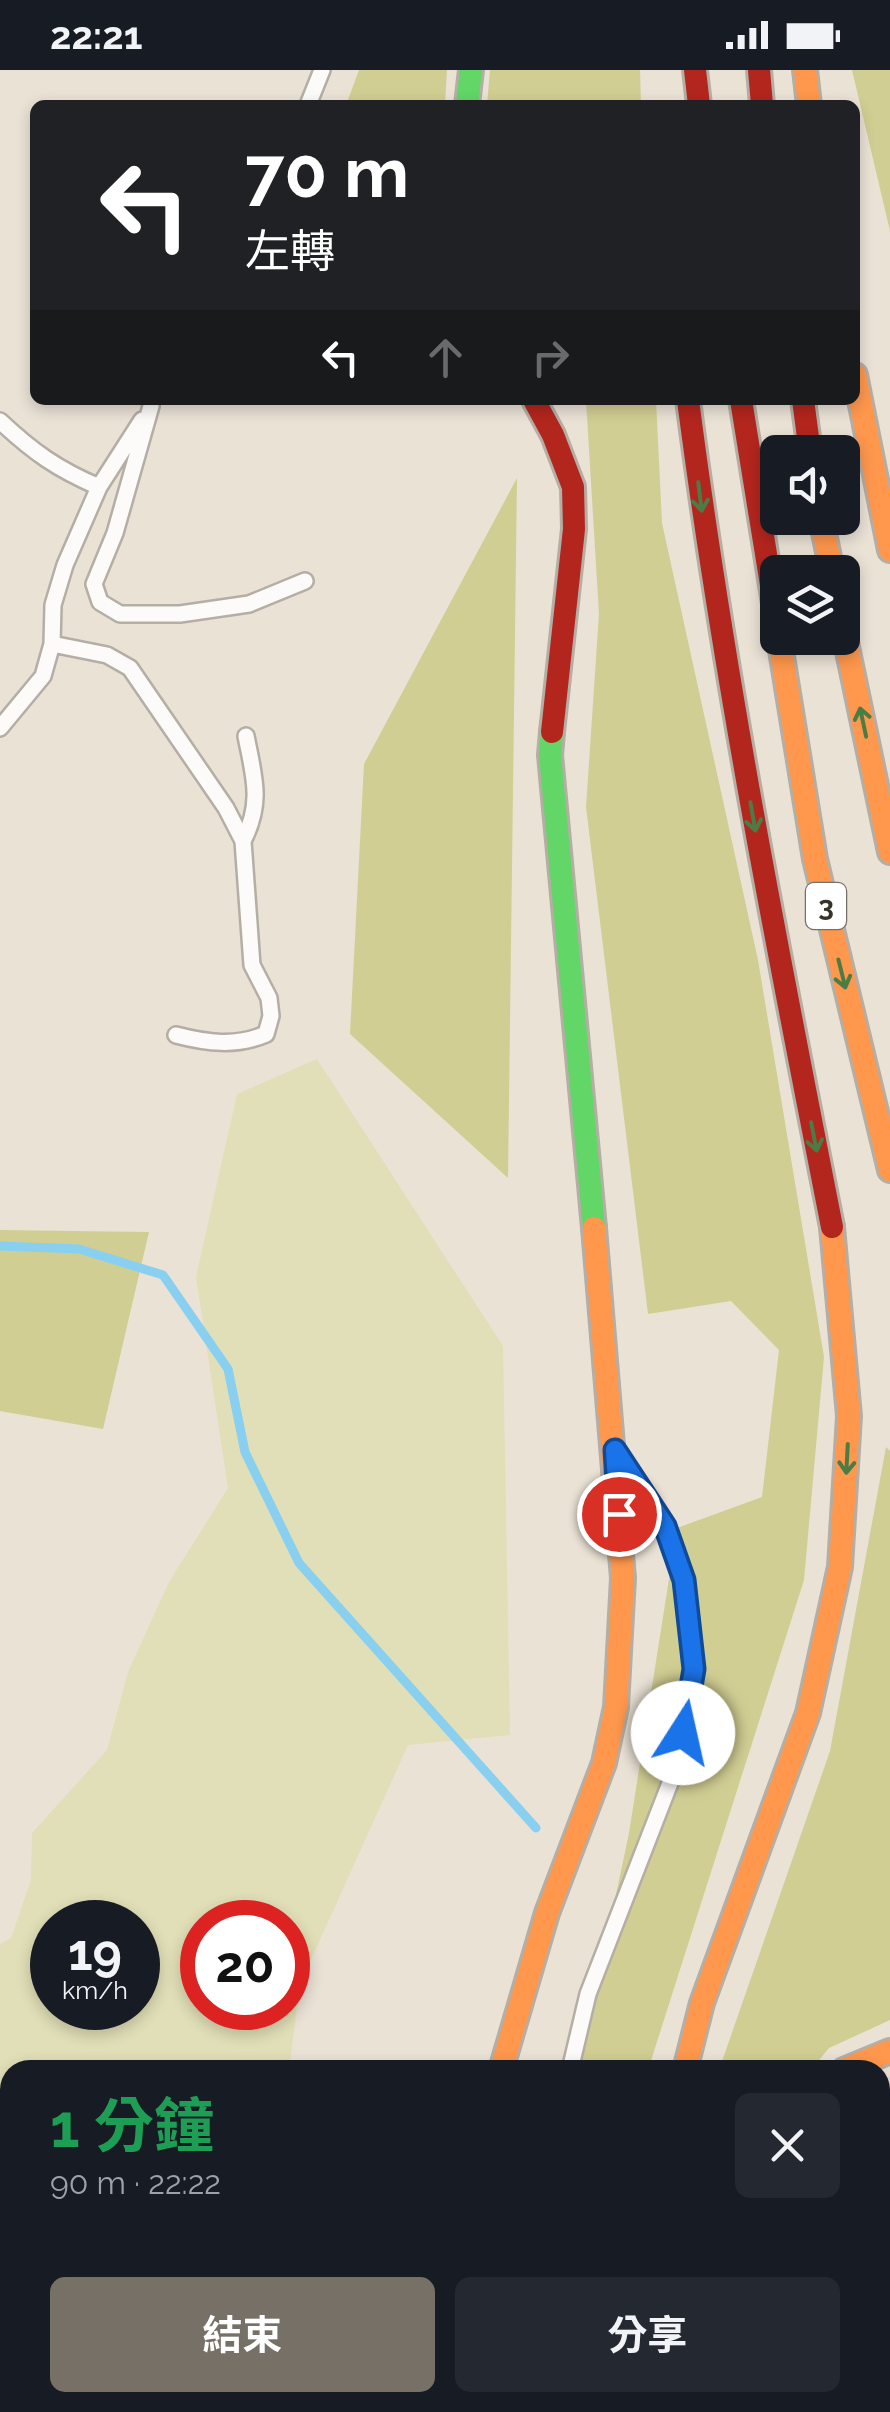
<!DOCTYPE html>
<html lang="zh-TW">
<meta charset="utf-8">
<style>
:root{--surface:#171b24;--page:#242831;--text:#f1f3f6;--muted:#9ea1a6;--accent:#767066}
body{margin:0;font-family:Raleway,"Noto Sans TC",sans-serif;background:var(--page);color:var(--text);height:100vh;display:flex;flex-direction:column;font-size:38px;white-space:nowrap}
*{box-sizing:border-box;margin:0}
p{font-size:32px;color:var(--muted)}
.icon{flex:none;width:55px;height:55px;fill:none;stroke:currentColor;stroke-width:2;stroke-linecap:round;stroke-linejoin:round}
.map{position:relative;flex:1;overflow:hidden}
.panel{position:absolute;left:0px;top:1990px;width:890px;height:352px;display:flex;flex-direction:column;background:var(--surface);border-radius:30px 30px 0 0;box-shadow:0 5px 15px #0003}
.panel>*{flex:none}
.banner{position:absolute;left:30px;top:30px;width:830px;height:305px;border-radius:15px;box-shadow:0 5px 15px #0003;background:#202124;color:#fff;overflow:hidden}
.fabs{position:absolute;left:760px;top:365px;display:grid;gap:20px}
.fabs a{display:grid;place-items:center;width:100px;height:100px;border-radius:15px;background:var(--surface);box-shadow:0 5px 15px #0003;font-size:50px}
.speed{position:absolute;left:30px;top:1830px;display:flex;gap:20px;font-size:50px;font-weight:700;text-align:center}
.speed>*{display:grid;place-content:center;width:130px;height:130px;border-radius:50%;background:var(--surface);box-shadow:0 5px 15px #0003;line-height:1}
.speed small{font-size:25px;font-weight:400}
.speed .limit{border:15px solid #d22;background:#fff;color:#111}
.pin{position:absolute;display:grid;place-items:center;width:85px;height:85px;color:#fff;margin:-42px;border:5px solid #fff;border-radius:50%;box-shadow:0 2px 10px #0007}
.me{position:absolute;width:110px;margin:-55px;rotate:10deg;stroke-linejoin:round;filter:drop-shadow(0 0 8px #0008)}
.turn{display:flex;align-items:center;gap:35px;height:210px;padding:0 50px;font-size:45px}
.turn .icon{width:130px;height:130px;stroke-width:2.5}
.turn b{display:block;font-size:70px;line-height:85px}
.lanes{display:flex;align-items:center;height:95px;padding:0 50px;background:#0003;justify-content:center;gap:50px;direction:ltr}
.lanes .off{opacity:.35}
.round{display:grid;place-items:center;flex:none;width:105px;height:105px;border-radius:15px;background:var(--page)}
.headline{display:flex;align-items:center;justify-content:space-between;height:170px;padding:0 50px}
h1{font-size:60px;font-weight:700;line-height:75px;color:#1e9e55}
.primary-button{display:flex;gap:20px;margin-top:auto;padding:20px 50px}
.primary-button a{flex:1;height:115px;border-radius:15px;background:var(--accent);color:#fff;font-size:40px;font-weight:700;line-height:115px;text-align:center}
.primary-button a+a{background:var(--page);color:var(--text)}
.status{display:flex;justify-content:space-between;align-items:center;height:70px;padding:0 50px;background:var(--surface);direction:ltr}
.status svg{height:28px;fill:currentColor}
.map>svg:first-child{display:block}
</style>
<div class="status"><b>22:21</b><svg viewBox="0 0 49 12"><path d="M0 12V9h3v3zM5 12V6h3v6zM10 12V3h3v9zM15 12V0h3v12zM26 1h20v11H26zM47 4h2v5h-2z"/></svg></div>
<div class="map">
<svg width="890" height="2342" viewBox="0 0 890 2342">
<rect width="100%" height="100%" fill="#eae2d5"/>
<path fill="#e1dfb7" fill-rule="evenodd" d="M317,989L503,1276L510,1665L408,1675L300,1914L289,2000H111V1992L80,2000H10V2018L0,2021V1874L11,1868L31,1810L32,1763L107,1680L128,1602L169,1512L228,1418L196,1207L237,1024ZM52,1852H138V1938H52ZM202,1852H288V1938H202Z"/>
<path fill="#d1ce93" d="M359,0H447L445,35H346Z
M490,0H640L641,35H487Z
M852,0H890V161Z
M586,330H656L662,453L758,890L824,1287L804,1510L648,2000H579L629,1763L677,1458L762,1427L779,1280L731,1231L648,1244L586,737L599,544Z
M517,408L508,1108L350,964L364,694Z
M0,1160L149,1162L103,1359L0,1341Z
M886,1377L890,1381V1950L829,1978L811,2000H719L830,1681Z
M890,2018V2342H789L783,2333L880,2332V2020Z
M10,2104V2332H259L269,2342H0V2170Z"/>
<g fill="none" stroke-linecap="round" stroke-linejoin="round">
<path stroke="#88cff0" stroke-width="9" d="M0,1176L79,1179L163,1205L228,1299L245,1382L299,1493L536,1758"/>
<g stroke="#b4aea5" stroke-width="20">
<path id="lane" d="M308,35L322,0
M151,336L115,463L94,514L100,532L120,544H180L249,534L305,511
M0,351C33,382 57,399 99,417
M52,574L107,585L130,598L226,738L243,771L252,895L269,928L271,946L266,964C236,977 207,973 176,965
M0,658L43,606L52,574L53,535L65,495L99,417L142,350
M243,771C263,732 254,707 246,666
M570,2000L588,1924L677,1695L694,1599L685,1511L665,1456L629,1400
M588,2332L593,2342"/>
</g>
<g stroke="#b4aea5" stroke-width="28">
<path id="fast" d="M467,35L471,0
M552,662L550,685L594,1158
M520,2332L522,2342"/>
</g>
<g stroke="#b4aea5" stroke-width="28">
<path id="slow" d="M805,0L809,35
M855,305L890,480
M821,448L832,502
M842,553L890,782
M779,568L815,789L890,1100
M501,2000L547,1843L604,1693L616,1637L623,1508L594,1158
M685,2000L702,1933L808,1643L840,1497L849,1346L832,1157
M844,2000L890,1981
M743,2332L748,2342"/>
</g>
<g stroke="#b4aea5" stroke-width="28">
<path id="jam" d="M695,0L699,35
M759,0L762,35
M534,330L553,365L573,417L574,459L552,662
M688,330C724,608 778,883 832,1157
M741,330L778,558
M803,330L810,382"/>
</g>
<use href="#lane" stroke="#fcfbf9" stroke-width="15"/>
<use href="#fast" stroke="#63d668" stroke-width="22"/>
<use href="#slow" stroke="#ff974d" stroke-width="22"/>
<use href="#jam" stroke="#b3261e" stroke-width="22"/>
</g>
<defs><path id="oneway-shaft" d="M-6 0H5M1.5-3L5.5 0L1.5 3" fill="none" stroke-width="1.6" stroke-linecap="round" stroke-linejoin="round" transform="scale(2.5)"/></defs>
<g stroke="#4b7c46">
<use href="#oneway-shaft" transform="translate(700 427) rotate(83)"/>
<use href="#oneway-shaft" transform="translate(863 652) rotate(-102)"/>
<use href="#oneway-shaft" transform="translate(753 747) rotate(80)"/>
<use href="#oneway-shaft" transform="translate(842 904) rotate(76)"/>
<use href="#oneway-shaft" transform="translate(814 1067) rotate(79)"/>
<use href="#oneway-shaft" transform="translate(847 1389) rotate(93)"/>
</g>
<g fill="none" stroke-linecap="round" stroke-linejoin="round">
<g stroke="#114b97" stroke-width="25">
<path id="route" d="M619,1444L615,1380L665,1456L684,1510L694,1599L683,1663"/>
</g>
<use href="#route" stroke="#1a73e8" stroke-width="18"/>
</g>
<g text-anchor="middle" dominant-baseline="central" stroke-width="10" stroke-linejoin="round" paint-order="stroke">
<rect fill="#fff" stroke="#74706a" stroke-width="2.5" x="806" y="813" width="40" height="46" rx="8"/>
<g font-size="28" font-weight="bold" fill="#38332a">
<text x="826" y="836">3</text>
</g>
</g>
</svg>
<div class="fabs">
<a><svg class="icon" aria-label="sound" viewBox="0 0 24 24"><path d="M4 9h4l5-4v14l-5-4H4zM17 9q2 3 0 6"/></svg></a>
<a><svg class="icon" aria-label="layers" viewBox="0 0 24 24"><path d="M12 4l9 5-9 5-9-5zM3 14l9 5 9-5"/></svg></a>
</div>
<div class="speed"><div>19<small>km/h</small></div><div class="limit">20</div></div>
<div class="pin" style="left:619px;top:1444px;background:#d93025"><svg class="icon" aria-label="arrive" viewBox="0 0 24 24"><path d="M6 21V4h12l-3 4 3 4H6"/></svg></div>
<svg class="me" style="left:683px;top:1663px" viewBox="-20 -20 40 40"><circle r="19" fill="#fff"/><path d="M0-13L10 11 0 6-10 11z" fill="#1a73e8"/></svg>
<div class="banner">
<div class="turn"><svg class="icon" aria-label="left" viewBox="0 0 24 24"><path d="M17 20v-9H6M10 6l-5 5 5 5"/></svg><div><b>70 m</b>左轉</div></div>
<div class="lanes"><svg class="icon" aria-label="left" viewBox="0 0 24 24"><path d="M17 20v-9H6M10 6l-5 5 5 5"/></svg><svg class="icon off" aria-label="ahead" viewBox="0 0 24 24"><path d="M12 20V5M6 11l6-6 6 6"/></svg><svg class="icon off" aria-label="right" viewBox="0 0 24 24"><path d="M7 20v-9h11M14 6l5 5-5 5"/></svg></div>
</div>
<section class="panel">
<div class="headline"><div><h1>1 分鐘</h1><p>90 m · 22:22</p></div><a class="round"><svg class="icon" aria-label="close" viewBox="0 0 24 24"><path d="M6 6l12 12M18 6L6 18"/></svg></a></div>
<div class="primary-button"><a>結束</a><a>分享</a></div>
</section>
</div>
